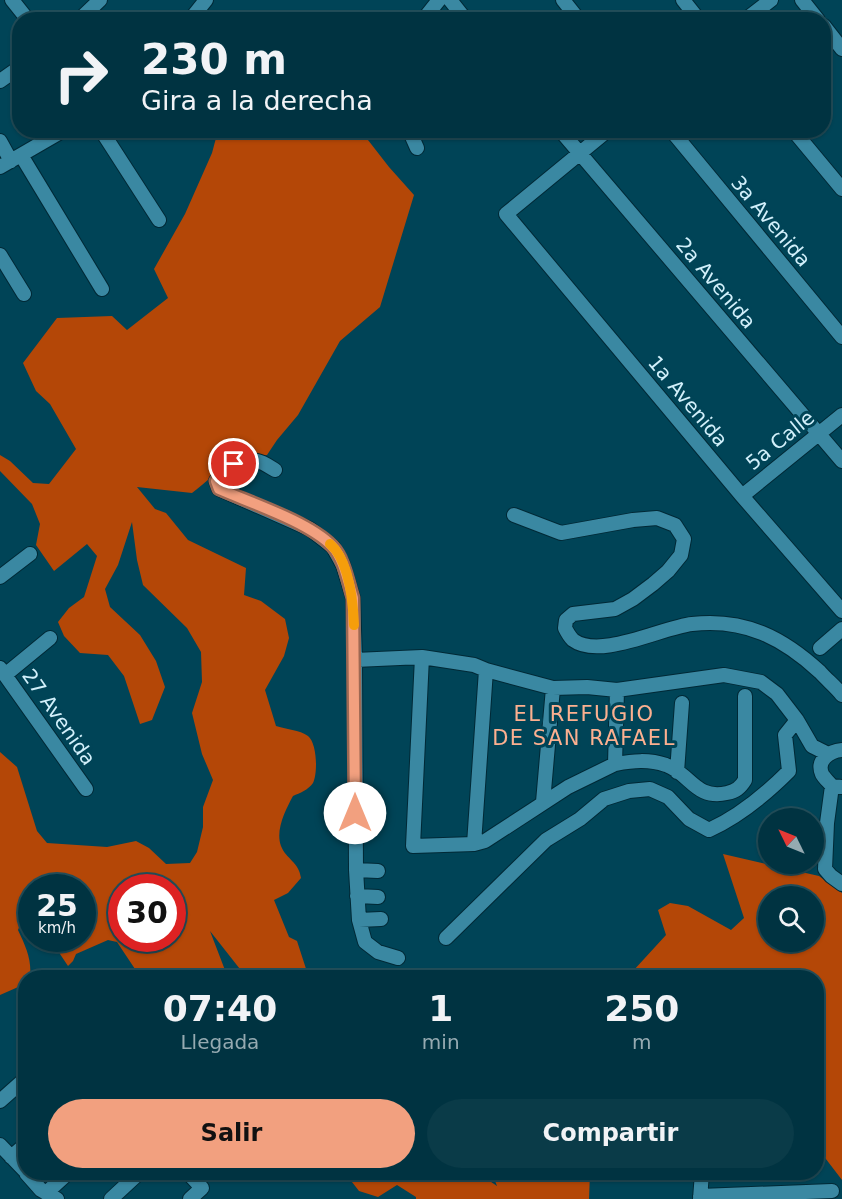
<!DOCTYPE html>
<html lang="es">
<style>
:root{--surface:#003341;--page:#0a3b48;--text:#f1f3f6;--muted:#95aab1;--line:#224e5a;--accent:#f2a07f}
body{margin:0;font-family:"DejaVu Sans",sans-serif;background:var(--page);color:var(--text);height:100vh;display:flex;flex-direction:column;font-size:22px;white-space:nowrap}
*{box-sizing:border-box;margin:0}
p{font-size:20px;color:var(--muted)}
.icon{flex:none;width:33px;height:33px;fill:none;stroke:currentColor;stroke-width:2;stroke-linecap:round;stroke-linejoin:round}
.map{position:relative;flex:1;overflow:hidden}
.panel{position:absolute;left:18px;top:970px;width:806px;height:210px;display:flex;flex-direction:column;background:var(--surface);border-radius:24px;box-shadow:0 2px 4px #0004,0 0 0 2px var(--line)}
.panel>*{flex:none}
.banner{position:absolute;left:12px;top:12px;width:819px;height:126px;border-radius:24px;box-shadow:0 2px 4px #0004,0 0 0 2px var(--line);background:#003341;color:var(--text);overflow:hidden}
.needle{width:39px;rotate:313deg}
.buttons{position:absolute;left:758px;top:808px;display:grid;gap:12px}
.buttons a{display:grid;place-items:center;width:66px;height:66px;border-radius:50%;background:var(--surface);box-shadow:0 2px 4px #0004,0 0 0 2px var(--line);font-size:30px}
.speed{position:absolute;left:18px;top:874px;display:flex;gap:12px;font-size:30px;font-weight:700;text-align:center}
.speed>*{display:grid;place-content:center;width:78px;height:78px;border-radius:50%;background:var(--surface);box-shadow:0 2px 4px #0004,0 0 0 2px var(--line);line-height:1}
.speed small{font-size:15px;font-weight:400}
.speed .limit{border:9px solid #d22;background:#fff;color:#111}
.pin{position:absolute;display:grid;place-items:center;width:51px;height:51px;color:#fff;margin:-26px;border:3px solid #fff;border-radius:50%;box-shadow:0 2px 6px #0007}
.me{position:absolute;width:66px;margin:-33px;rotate:0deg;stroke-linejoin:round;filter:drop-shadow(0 0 4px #0008)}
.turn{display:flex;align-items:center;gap:21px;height:126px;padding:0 30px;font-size:27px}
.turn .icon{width:78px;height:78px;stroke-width:2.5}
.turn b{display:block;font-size:42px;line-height:51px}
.eta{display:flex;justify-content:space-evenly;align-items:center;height:102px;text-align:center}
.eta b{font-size:36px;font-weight:600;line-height:42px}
.action{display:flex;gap:12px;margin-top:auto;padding:12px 30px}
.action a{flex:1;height:69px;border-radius:36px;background:var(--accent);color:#111;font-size:24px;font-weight:600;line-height:69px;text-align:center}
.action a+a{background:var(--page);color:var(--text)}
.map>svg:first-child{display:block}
</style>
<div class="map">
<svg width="842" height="1199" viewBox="0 0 842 1199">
<rect width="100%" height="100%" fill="#004457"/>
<path fill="#b44707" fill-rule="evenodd" d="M222,131H361L389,167L414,195L380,307L340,341L298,415L277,440L267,455L247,459L232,457C218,470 207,482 192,493L137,487L155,509L166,513L188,540L246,568L244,595L261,601L285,619L289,638L284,656L265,690L276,726C285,729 300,730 308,736C317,743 318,773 313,783C308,790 300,793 293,796C286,809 275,830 281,846C286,859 299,862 301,878L288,893L274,900L289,937L297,941L309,978H247L210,931L228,978H141L117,942L108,940L76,954L73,961L68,966L50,939H82V888H32L31,913L23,918L18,930C26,947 32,960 30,978H26L25,984L0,995V752L17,767L37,831L47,843L107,847L136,841L149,848L166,864L190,863L197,852L203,827V807L213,780L202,754L192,713L202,682L201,652L187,628L143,585L137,560L132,522L118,565L105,589L110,607L140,635L156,661L165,687L152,720L140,724L124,676L108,655L80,653L64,636L58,622L69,608L84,597L97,556L87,544L54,571L36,545L40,524L32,504L0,471V455L10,461L33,483L49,484L76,449L50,404L36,391L23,363L57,318L112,316L127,330L168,298L154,269L185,214L212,153L216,138ZM122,888H172V939H122Z
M723,854L819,876L842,893V1180L816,1146V978H613L633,971L666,935L658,910L670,903L688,906L731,930L744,918ZM768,897H813V942H768Z
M345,1173H478L497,1186L492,1173H590L589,1199H416V1197L397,1185L378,1197L359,1191Z"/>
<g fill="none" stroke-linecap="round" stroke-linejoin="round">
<g stroke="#002936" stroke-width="16">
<path id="minor" d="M12,0L28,20
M450,0L466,20
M563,0L579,20
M683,0L699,20
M802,0L818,20
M79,20L100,0
M190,20L206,0
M423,20L439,0
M745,20L771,0
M824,26L842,49
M0,81L20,67
M101,130L159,220
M409,130L417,148
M560,130L842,461
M608,130L506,214L742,496L842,611
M671,130L842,337
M793,130L842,189
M0,141L11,161
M21,155L102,289
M0,167L64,130
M0,255L24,294
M275,470C270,467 263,462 257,461C240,458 225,468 216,481L219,489L310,529L333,547L343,565L353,598L355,660L422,657L474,665L486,670L553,688L587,687L617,690L724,675L761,682L777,694L797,720L812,746L828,754
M742,496L842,415
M514,515L561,533L633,520L657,518L675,525L684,539L681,555L668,571L653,584L633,599L615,609L573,614L566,620L565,628C567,632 570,637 573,640C600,660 663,627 692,624C745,618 783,638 820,672C827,680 836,687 842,695
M0,577L30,554
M820,648L842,629
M422,657L413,846L474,844L485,841L568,787L615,764L617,690
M355,660L356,870L359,920L365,942L378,952L398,958
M0,668L86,789
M5,675L50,638
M842,750C830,751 816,760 822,774C824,778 829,782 832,786L842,787
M615,764C633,761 648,759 666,765C691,774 695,800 727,793C736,791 740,788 745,780V696
M677,772L682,703
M832,786L827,823L825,869L831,876L842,884
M543,802L553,688
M474,844L486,670
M356,870L378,871
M357,896L378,897
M359,920L381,919
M446,938L546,840L580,819L604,799L629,791L650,789L668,797L689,819L709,830C740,816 765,795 789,771L785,735L797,720
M0,1101L26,1078
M0,1145L26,1172
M11,1157L26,1144
M26,1173L41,1190L57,1199
M188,1173L202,1188L190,1199
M46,1193L68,1173
M700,1196L832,1191
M111,1199L139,1173
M700,1199L702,1173"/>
</g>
<use href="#minor" stroke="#3a88a2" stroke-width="14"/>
</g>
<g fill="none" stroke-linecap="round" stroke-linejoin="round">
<g stroke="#9d6853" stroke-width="15">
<path id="route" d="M234,464L222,473L216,481L219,489C251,503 309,522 332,546C344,558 348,582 353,598L355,813"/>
</g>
<use href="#route" stroke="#f2a07f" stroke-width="10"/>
<path stroke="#f59e0b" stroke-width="10" d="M330,544C349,560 353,602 354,625"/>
</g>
<g text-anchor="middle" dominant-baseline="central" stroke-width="6" stroke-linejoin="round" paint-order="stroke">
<g font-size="20" fill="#d2f0fb" stroke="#004457">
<text transform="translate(771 221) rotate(50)">3a Avenida</text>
<text transform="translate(716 283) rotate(50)">2a Avenida</text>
<text transform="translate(688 401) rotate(50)">1a Avenida</text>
<text transform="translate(780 440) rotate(-39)">5a Calle</text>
<text transform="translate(59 717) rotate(55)">27 Avenida</text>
</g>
<g font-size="21" letter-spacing="1.5" fill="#fcb090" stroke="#004457">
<text x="584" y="714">EL REFUGIO<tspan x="584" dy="24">DE SAN RAFAEL</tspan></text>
</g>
</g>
</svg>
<div class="buttons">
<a><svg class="needle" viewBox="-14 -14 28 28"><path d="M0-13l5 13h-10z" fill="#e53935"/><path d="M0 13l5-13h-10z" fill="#95aab1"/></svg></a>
<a><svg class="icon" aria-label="search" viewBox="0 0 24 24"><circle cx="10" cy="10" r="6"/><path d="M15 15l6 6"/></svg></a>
</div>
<div class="speed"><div>25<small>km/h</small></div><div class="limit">30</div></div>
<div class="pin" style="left:234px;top:464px;background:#d93025"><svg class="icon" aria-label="arrive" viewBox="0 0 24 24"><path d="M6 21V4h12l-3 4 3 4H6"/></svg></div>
<svg class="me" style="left:355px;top:813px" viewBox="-20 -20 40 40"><circle r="19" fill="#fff"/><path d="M0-13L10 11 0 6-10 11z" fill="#f2a07f"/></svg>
<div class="banner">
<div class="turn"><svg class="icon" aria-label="right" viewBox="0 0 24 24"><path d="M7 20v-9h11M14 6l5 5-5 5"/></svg><div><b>230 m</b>Gira a la derecha</div></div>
</div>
<section class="panel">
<div class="eta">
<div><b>07:40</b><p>Llegada</p></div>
<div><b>1</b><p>min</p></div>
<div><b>250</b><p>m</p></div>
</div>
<div class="action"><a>Salir</a><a>Compartir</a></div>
</section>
</div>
